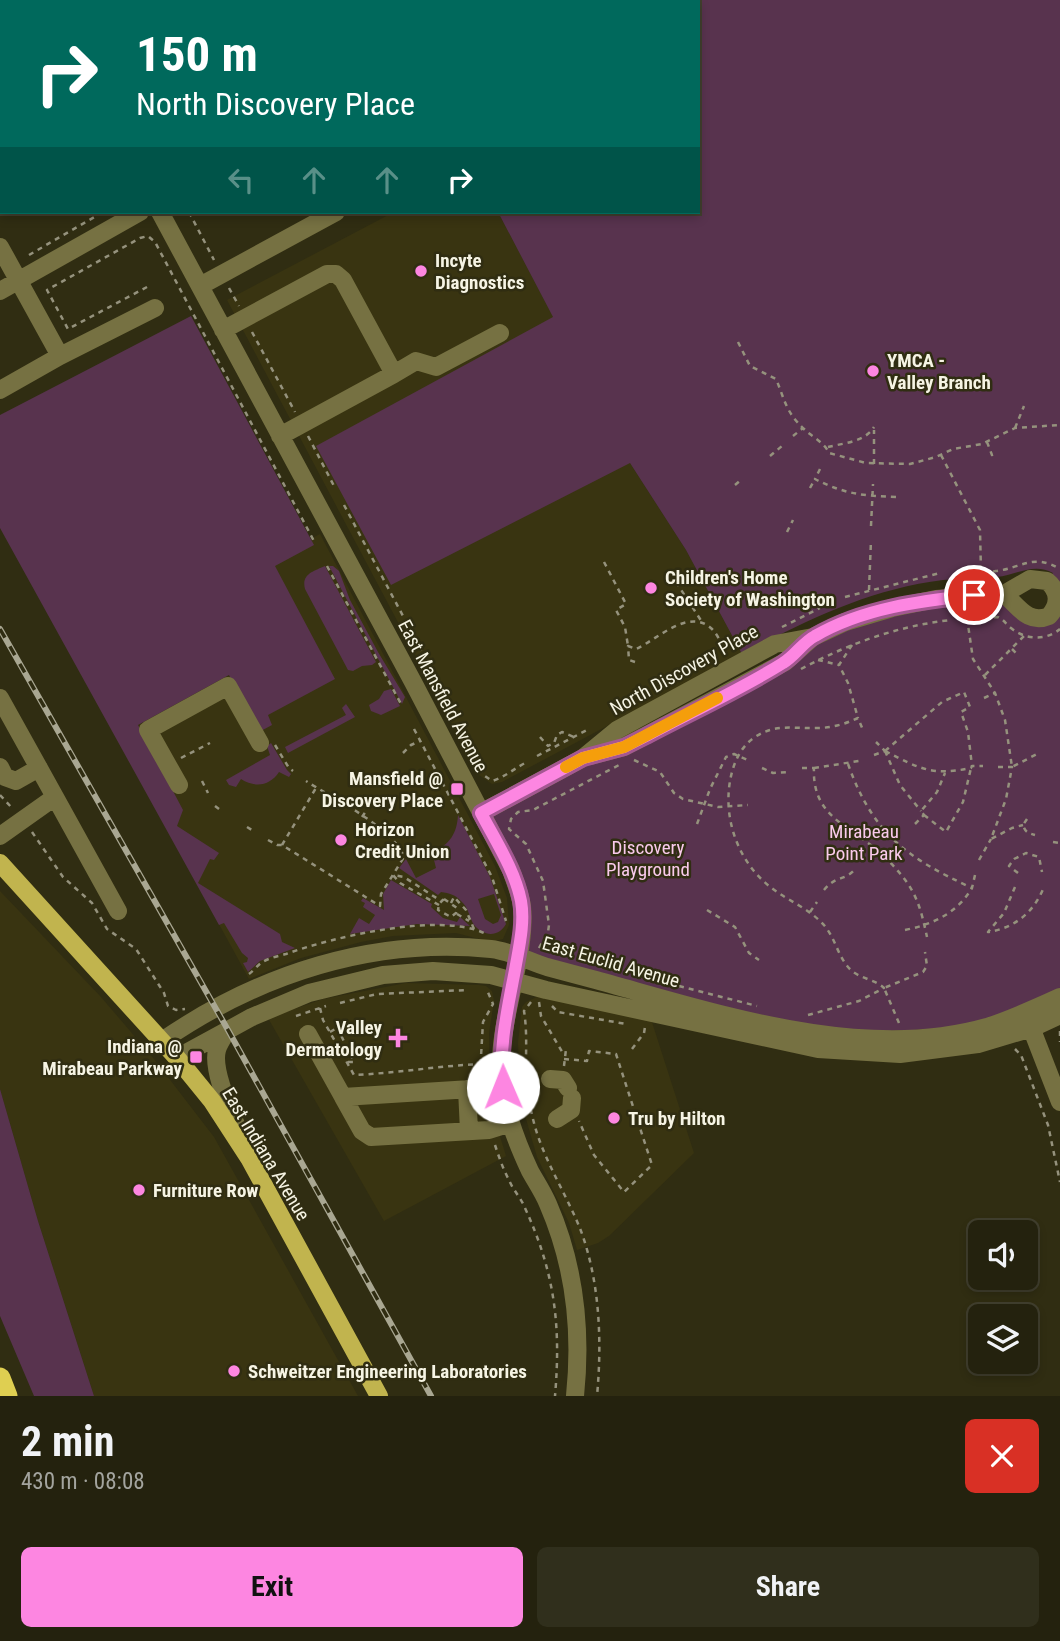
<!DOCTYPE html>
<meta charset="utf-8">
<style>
:root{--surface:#24220e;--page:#302f1c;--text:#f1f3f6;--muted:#a3a49e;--line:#413f2e;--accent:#fd86e1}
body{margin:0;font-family:"Roboto Condensed",sans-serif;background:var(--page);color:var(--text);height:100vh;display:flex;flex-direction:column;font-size:26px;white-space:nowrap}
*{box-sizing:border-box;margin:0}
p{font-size:23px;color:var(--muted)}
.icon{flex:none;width:38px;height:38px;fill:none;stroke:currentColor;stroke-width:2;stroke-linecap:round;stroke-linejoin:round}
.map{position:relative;height:1396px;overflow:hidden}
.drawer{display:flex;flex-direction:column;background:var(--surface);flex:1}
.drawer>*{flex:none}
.hud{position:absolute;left:0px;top:0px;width:700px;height:214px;box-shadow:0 4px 10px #0003,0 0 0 2px var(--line);background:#00695c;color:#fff;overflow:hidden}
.buttons{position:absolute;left:968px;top:1220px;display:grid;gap:14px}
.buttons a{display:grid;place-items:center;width:70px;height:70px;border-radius:10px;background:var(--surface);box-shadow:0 4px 10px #0003,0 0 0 2px var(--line);font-size:35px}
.pin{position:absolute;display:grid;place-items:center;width:60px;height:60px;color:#fff;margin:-30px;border:4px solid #fff;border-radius:50%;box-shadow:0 2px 7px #0007}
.me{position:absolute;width:77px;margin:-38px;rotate:359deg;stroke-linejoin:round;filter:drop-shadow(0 0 5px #0008)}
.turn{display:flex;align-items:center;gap:24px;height:147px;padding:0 21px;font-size:32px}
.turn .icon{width:91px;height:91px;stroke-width:2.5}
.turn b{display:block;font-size:49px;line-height:60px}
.lanes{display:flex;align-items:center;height:66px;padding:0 21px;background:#0003;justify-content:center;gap:35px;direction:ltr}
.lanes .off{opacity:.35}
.round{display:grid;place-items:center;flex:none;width:74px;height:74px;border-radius:10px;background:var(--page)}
.overview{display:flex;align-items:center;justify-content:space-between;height:119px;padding:0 21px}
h1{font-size:42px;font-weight:700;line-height:52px}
.cta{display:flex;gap:14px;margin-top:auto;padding:14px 21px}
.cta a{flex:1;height:80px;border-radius:10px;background:var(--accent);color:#111;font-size:28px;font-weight:700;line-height:80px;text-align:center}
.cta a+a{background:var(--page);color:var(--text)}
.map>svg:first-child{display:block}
</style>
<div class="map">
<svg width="1060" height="1396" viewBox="0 0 1060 1396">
<rect width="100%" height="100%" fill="#302d12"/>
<path fill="#393411" d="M394,212H498L630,463L686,550L742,654L502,782L492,784L479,775L227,300Z
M320,534L495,866L507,898L509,925L503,939L491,942L456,933L393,936L361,942L301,958L249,979L122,747L138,725L229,675L244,574Z
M0,891L101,997L154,1059L214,1137L358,1396H94L38,1221L0,1089Z
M406,983L479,985L486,986L492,991L494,1001L489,1033L490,1084L496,1123L506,1156L384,1221L268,1018L323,999Z
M539,996L650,1016L694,1153L609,1236L598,1243L577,1250L569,1223L537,1157L520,1098L518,1042L522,1007L526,1002Z"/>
<path fill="#58334e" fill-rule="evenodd" d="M386,0H1060V997L985,1027L815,1034L517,957L522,915L481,813L624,747L845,622L1004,594L1023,613L1053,612L1047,581L1053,573C1034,562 1016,575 997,577C979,580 961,578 943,580C870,589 807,620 742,654L686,550L630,463L391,585L316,446L553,317L498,212H698V2Z
M191,316L314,545L275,566L335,679L268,715L272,725L259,732L229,675L138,725L183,810L177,826L219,853L214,860L210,859L198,883L280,934L282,942L295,948L260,961L248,972L243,963L247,962L248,958L242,953L224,923L219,925L0,528V415Z
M325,566L376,662L372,665L362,666L353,671L348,670L305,589C301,574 314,571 325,566Z
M329,566H333L339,571L350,600L378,652L405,697L402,704Z
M391,689L400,706L381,715L371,711L369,705L379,699L384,691Z
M346,704L355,717L288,753L285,747L346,715L342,708Z
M271,743L287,770L291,774L289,777L279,772C270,786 255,788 241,779L236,787L229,785L226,780L270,755L267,746Z
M458,815L490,877L506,924C499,937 484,937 474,925C469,917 469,908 461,901C456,895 449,893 441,892L438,895L399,868L406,859L416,878L436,868L432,852C450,845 457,833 458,815ZM494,894L501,915L498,922L493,924L485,919L478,899Z
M391,880L432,904L431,907L443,918L457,922L460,917L470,926L417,924L350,934L359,918L369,924L375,915L363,907L365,903L361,901L363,898L384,910L383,894Z
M0,1089L38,1221L94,1396H34L0,1316Z"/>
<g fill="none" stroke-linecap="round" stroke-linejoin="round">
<path stroke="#95927d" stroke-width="2.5" stroke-dasharray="5 5" stroke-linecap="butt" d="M35,0L36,2
M0,66H2
M0,135L2,138
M189,212L214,260
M29,255L103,212
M147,287L68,329L47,290L140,238L148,236L155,242L315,543
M229,288L239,306
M252,332L295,412
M738,342L750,366L776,379C785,400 785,411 804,429C812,437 824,442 829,453L866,463L910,464L936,457L953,449L982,444L1015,428L1060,425
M1015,428L1024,406
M308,436L334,486
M793,436L803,428
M987,442L992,455L996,453
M828,447C844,443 865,442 874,427
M941,455L980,530L981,572
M770,456L782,446
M874,464V430
M820,469L815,479C844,494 864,496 896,497
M735,485L742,479
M810,488L815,479
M344,505L428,663
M871,526L873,484
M787,532L793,520
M604,562L626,604L616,610L625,627L628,646
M327,566L401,704
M963,572C974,572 986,573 996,571C1022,568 1033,553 1060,569
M676,582L702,622
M869,590L871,540
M845,597L940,573
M967,618L973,659L995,693L1005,720L1012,767L1037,754
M964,619L998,617C1004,620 1006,624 1011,628C1025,640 1046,641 1060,629
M782,627L820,608
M852,645L839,665L848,683L858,718
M1012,649L1017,654
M818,660L839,665
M635,662L629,660L628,646L636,649C658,639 689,607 712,629C718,635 722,645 726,653
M801,669C848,644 897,626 951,620
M985,675L1024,636
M436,679L479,759L482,774L492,781C505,777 512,770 525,763
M984,698L995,693
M414,729L492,877L506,921
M540,737L548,746L554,743L557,735L562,732L574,737
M275,745L289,768L293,771
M885,751L942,702L964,692L970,707L961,712L968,732L972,766
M885,751C920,769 932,776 971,768L972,766H983
M885,751L900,785L921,811
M403,753L411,745L420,741
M874,755L885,751L876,742
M537,756L587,730
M181,758L210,743
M634,760L660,772L674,793L683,799L718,807L748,805
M848,764C873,834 907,858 972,888L975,875
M998,767H1012L1006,799L991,839L1012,828L1023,825
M762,768L773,773L788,772
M802,768H814C812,812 842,823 872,846C883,854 894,866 903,877C918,896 922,914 927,937
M814,768L859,761
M202,781L208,793
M0,795L12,808
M215,806L223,812
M924,815L946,832L963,802L971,768
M362,817L368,808
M1027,819L1023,825C1025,832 1028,833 1035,835
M697,824L710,789L726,757L734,754L750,761
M915,824L924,815L921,811L937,792L945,773
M247,827L255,832
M32,832L63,877L92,903L107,929L136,949L164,993L168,1006L176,1010L185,1009
M268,840L277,845H282L380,906L381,894L404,857C393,827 332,798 306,781
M1053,842L1060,843
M282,845L316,788
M979,860L991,839
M1018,873L1009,866L1014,859L1026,853L1039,857L1042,872
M1015,887L1004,913L988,932C1015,928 1034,912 1044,887
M824,890C837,874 845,882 856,868
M444,899L457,908L456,913L451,917L438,910L439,904Z
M451,903L454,897L466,910L474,929
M439,905L400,883L393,875L404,877L441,901
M707,910L735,927L749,953L759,960
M810,912L817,902
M457,914L469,921
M905,930C934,924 957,913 972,888
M539,948L548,932L549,925L543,881L526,844L509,829L511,819L518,812L533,810L619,765
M249,974C253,971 257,966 261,963C268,958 279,956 286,954C333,937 439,912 484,933
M679,986L757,1006
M531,1002L524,1011C527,1030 526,1045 526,1064C526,1084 529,1104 534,1123C544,1161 567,1195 581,1231C600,1283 602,1342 597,1396
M539,1002L541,1016L564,1055
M340,1003L377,994L468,990
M552,1006L558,1012L626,1024
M320,1008L323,1020L354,1075C397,1073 438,1066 480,1064
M808,1015L859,1001L884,988C876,980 862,979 852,971C837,958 836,936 821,922C807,908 789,901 773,889C740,865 723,822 730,781C733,764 740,747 755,737C776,723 795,729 817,728C832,728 845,724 858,718L863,730
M296,1016L326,1006
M899,1023L884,988L923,972L927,966L925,952
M337,1027L354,1062H347
M1060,1031V1042
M330,1032L344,1024H354
M632,1049L644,1033L645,1027
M1015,1049L1021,1055L1048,1125L1060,1182
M564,1059L587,1061L589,1051L616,1054L652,1165L624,1192L594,1155L579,1121
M564,1066L566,1049
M480,1074L483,1022L493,1004L487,990
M495,1145C499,1157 503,1169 509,1180C513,1190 521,1198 525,1208C555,1273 561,1326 555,1396"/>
<path stroke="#767142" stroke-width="18" d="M6,0L7,2
M205,0L206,2
M302,0L303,2
M170,2L174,0
M0,43L2,42
M0,175L2,178
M160,212L413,682L511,870C515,882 520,893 522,906C527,957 498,1020 501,1074C503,1108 516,1141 530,1171C536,1182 543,1192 548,1204C575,1266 582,1329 575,1396
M0,247L60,356L0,390
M200,286L336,212
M0,291L140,212
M223,330L327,274H336L343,280L394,374L280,436
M60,356L155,308
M394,374L416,361L436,367L500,333
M0,698L55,797L0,836
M590,756L624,747L785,662L813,637
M0,767L5,777L16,781L39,768
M179,785L148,730L228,686L260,743
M55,797L118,911
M481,813L583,758L617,730L775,644L813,637L845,622L892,608L936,599L1004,594L1030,579L1047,581C1059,591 1060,604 1049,616C1028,625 1018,606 1004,594
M1027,1017L1060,1102
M228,1030C224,1036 219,1043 217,1050C211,1072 235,1120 243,1142
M308,1034L343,1097L503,1087
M162,1041C259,974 373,937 491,949C510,951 528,961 547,967C562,971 577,975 592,979C714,1012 861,1063 987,1027C1012,1019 1036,1008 1060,997
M177,1058L252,1017L309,993L383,975L433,971L491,975L546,990L818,1049L900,1054L978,1044L1032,1028L1060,1015
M550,1079L563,1080L568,1088
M467,1089L469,1131
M343,1097L362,1131L371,1137L489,1130L511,1123
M557,1119L571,1110L572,1098"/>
<path stroke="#c1b44e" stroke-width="18" d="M0,863L177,1058L212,1101L249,1158L379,1396"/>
<path stroke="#dfcf51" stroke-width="21" d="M0,1378L7,1396"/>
<g stroke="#a9a792" stroke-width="6">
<path id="rail" d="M0,629L228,1030L431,1396"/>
</g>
<use href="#rail" stroke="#302d12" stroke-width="3.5" stroke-dasharray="10" stroke-linecap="butt"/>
</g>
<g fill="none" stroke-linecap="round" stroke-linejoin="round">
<g stroke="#a45792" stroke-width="18">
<path id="route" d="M503,1087C498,1049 508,1007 515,970C519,947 525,923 521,901C515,870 495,840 481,813L583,758L624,747L646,736C691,712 740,690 783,663C795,656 803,642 815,636C863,608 921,601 974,595"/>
</g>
<use href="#route" stroke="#fd86e1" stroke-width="12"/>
<path stroke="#f59e0b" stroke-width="12" d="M566,767L583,758L624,747L717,698"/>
</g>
<g fill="#fd86e1" stroke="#302d12" stroke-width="2.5">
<circle cx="421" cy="271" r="7"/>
<circle cx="873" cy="371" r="7"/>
<circle cx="651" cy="588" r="7"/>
<rect x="450" y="782" width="14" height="14" rx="3.5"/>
<circle cx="341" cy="840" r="7"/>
<path d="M394.5 1027.5h7v7h7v7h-7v7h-7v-7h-7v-7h7z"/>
<rect x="189" y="1050" width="14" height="14" rx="3.5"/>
<circle cx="614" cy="1118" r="7"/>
<circle cx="139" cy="1190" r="7"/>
<circle cx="234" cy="1371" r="7"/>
</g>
<g text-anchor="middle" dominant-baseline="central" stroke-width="5" stroke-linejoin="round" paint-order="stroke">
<g font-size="19" font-weight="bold" fill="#f6f4e4" stroke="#302d12" text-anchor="start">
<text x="435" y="260">Incyte<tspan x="435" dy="22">Diagnostics</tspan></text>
<text x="887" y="360">YMCA -<tspan x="887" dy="22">Valley Branch</tspan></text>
<text x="665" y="577">Children's Home<tspan x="665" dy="22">Society of Washington</tspan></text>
<text x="443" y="778" text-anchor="end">Mansfield @<tspan x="443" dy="22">Discovery Place</tspan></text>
<text x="355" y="829">Horizon<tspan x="355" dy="22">Credit Union</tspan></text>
<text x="382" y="1027" text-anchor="end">Valley<tspan x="382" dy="22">Dermatology</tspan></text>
<text x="182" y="1046" text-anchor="end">Indiana @<tspan x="182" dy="22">Mirabeau Parkway</tspan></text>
<text x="628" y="1118">Tru by Hilton</text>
<text x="153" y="1190">Furniture Row</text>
<text x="248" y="1371">Schweitzer Engineering Laboratories</text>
</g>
<g font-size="19" fill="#f6f4e4" stroke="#302d12">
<text transform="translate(684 670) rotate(-29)">North Discovery Place</text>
<text transform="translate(443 696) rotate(62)">East Mansfield Avenue</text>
<text transform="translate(611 962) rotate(16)">East Euclid Avenue</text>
<text transform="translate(266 1154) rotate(59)">East Indiana Avenue</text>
</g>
<g font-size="19" fill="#facaec" stroke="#302d12">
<text x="864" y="831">Mirabeau<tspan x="864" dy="22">Point Park</tspan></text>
<text x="648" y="847">Discovery<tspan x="648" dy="22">Playground</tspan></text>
</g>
</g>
</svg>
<div class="buttons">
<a><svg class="icon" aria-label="sound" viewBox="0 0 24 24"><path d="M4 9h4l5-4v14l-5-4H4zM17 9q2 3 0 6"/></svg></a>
<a><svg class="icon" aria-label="layers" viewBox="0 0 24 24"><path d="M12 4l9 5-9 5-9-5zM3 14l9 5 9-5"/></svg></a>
</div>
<div class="pin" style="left:974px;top:595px;background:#d93025"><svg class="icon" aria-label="arrive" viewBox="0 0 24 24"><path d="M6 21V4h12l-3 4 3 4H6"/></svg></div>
<svg class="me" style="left:503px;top:1087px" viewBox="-20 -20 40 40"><circle r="19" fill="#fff"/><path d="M0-13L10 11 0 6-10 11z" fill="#fd86e1"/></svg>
<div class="hud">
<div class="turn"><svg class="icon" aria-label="right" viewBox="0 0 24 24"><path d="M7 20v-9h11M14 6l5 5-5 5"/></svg><div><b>150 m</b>North Discovery Place</div></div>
<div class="lanes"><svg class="icon off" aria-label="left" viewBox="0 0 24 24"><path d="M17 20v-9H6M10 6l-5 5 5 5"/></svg><svg class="icon off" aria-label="ahead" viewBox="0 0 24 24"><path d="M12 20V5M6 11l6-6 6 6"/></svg><svg class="icon off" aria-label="ahead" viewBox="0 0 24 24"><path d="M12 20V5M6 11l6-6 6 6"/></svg><svg class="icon" aria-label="right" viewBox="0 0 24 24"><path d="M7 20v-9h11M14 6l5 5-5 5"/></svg></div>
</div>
</div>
<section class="drawer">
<div class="overview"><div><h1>2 min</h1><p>430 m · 08:08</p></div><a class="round" style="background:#d93025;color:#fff"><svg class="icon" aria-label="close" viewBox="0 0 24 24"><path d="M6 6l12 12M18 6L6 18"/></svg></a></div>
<div class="cta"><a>Exit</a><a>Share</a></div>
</section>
